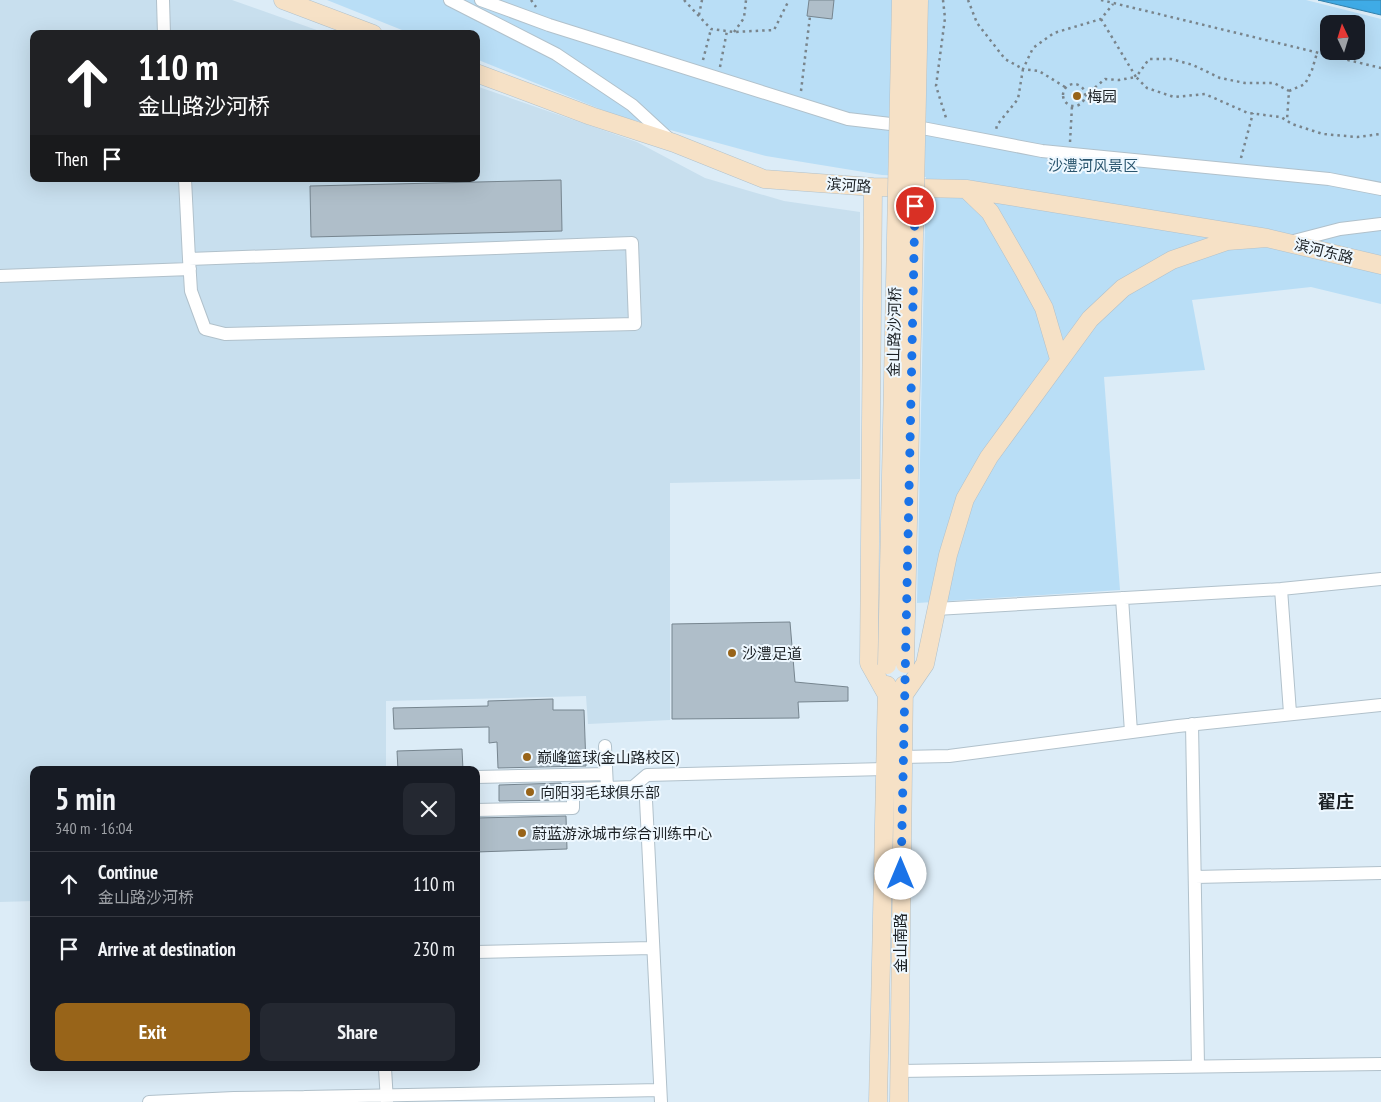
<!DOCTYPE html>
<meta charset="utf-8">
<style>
:root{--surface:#171b24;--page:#242831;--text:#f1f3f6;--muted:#9ea1a6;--line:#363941;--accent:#986419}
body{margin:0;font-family:"PT Sans Narrow","Noto Sans SC",sans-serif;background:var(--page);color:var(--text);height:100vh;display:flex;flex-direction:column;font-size:19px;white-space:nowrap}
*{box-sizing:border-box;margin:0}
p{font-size:16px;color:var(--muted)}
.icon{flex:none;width:28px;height:28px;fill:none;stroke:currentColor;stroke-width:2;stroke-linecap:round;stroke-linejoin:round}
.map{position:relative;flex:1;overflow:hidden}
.details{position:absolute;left:30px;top:766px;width:450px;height:305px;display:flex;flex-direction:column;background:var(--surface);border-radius:10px;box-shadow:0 5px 20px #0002}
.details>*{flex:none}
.top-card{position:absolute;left:30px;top:30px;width:450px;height:152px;border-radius:10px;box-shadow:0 5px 20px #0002;background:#202124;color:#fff;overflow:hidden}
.needle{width:32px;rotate:356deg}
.controls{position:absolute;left:1320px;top:15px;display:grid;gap:10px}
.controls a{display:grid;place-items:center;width:45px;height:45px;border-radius:10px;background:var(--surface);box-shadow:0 5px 20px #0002;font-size:25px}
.pin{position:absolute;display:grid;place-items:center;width:42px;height:42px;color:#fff;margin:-21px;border:2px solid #fff;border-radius:50%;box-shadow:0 1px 5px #0007}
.me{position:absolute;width:55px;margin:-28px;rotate:0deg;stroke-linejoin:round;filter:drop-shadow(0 0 4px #0008)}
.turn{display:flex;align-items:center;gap:18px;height:105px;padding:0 25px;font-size:22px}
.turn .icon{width:65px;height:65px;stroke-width:2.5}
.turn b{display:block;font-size:35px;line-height:42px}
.then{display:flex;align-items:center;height:48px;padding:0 25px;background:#0003;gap:10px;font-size:19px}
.round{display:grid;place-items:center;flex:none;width:52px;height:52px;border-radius:10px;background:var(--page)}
.headline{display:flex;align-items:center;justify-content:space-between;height:85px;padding:0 25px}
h1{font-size:30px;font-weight:800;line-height:38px}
.primary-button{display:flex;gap:10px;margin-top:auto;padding:10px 25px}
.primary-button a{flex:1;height:58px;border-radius:10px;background:var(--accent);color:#fff;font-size:20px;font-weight:800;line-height:58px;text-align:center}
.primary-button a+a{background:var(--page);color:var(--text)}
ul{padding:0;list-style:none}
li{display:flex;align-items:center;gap:15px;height:65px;padding:0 25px;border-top:1px solid var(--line)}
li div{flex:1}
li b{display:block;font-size:19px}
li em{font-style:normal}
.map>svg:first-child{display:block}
</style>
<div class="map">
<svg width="1381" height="1102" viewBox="0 0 1381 1102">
<rect width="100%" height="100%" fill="#dcecf7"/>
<path fill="#c8dfee" d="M0,0H232L328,34H34V179H476V86L637,142L705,178L784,201L860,212V479L670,483V720L588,724L586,696L386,701V770H34V901L0,902Z"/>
<path fill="#b9def6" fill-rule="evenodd" d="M327,0H1306L1381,19V304L1311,287L1192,300L1205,370L1104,377L1120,590L917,603L926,177L882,175L766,156L615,115L476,59V34H412ZM1329,24H1356V51H1329Z"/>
<path fill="#3fabe6" stroke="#3482ac" d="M1318,0H1381V15Z"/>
<path fill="#afbec9" stroke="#76858f" d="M809,0H834L832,19L807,16Z
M561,180L562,231L311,237L310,186Z
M790,622L795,682L848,687V701L798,702L799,718L672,719V624Z
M553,699V710H584L586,766L498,768L497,742L489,743V727L394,729L393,708L488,706V701Z
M462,749L463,770H398L397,751Z
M561,783L562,800L499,801V785Z
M566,816L567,849L476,852V818Z"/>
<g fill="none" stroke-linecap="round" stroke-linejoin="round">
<g stroke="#b1c1cb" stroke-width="14">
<path id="street" d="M163,0L164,34
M450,0L556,54L632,105L670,140
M481,0L549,25L848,119L899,125
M917,127L1042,151L1329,179L1381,189
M185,179L189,259L191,291L205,329L225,334L635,324L632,243L189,259
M1290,242L1340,229L1381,224
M0,276L190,269
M1281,589L1290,713
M1122,598L1131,732
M936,609L1281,589L1381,579
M1192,724L1198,1066
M605,746L607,788L633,787L647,775L885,769
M902,757L949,756L1178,726L1381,705
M476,777L606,774
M646,800L661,1102
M476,810L573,808V789L607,788
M1195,877L1381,873
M476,952L652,948
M385,1068L387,1102
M899,1071L1381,1064
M234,1098L305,1097
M149,1102L234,1098L238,1102
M299,1102L305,1097L660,1090"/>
</g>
<g stroke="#b1c1cb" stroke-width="19">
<path id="secondary" d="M283,0L373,34
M476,73L591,116L674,143L764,179L873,187L966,189L1267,238L1381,265
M873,187L869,663L887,695L903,696L925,664L948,555L965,499L989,457L1090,319L1123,288L1172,260L1227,241L1267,238
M966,189L990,212L1024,271L1044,308L1059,359
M878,1102L887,685
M899,1102L904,685"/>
</g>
<path stroke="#79848b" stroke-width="2.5" stroke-dasharray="2.5 4" stroke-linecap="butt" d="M531,0L536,7
M684,0L711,29L734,32L774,30L789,0
M943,0L945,18L936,86L947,121
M968,0L977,23L1005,59L1023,69L1018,99L997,125L996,130
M1101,0L1381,68
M699,15L702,0
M1101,19L1136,77L1149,59H1171L1193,65L1220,78L1245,83H1274L1289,91L1287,120
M734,32L744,18L746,0
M703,60L711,29
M720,67L727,31
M1063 95a11 11 0 1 1 22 0a11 11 0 1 1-22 0Z
M1065,87L1039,71L1023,69L1033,48L1054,33L1101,19L1113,4
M801,91L810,16
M1289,91L1305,84L1312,70L1317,53
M1085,96L1105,79L1119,80L1136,77L1147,88L1174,97L1205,94L1248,113L1281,117L1292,124L1323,134L1357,137L1381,134
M1070,142L1072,106
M1241,158L1253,113"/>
<use href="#street" stroke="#fff" stroke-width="12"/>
<use href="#secondary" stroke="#f6e1c6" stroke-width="18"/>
<g stroke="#b1c1cb" stroke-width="19" stroke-linecap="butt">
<path id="secondary-bridge" d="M905,664L919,0
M887,665L901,0"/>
</g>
<use href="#secondary-bridge" stroke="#f6e1c6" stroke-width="18"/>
</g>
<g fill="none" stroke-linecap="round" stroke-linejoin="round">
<path stroke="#1a73e8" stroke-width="9" stroke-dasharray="0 16.2" d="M901,874L915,206"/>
</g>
<g fill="#986419" stroke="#eef8ff" stroke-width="2">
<circle cx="1077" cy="96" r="5"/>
<circle cx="732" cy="653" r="5"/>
<circle cx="527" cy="757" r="5"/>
<circle cx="530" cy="792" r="5"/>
<circle cx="522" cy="833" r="5"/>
</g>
<g text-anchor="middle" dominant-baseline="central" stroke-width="4" stroke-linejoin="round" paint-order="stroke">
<g font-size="15" fill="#1c2125" stroke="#eef8ff" text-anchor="start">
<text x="1087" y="96">梅园</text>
<text x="742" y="653">沙澧足道</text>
<text x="537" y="757">巅峰篮球(金山路校区)</text>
<text x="540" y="792">向阳羽毛球俱乐部</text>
<text x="532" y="833">蔚蓝游泳城市综合训练中心</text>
</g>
<g font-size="15" fill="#2a556e" stroke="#eef8ff">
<text x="1093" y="165">沙澧河风景区</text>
</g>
<g font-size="15" fill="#1c2125" stroke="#eef8ff">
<text transform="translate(849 185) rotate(4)">滨河路</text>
<text transform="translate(1324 251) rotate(14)">滨河东路</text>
<text transform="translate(894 332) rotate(-89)">金山路沙河桥</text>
<text transform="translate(900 943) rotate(-90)">金山南路</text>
</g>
<g font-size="18" font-weight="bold" fill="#1c2125" stroke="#eef8ff">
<text x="1336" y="801">翟庄</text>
</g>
</g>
</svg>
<div class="controls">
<a><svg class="needle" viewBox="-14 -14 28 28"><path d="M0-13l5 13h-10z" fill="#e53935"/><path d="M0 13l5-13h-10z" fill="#9ea1a6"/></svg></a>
</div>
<div class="pin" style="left:915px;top:206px;background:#d93025"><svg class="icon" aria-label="arrive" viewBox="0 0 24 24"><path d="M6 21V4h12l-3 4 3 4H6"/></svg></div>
<svg class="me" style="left:901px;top:874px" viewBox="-20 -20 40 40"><circle r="19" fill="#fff"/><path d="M0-13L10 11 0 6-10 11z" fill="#1a73e8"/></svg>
<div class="top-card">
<div class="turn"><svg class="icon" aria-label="ahead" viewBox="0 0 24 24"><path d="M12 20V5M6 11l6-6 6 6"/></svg><div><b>110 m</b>金山路沙河桥</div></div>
<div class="then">Then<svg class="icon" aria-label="arrive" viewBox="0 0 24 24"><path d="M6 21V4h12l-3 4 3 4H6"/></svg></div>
</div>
<section class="details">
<div class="headline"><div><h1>5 min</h1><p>340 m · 16:04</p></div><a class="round"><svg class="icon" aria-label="close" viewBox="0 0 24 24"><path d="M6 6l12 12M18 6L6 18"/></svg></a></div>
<ul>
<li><svg class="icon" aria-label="ahead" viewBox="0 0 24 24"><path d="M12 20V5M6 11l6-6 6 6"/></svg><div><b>Continue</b><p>金山路沙河桥</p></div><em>110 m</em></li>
<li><svg class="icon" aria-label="arrive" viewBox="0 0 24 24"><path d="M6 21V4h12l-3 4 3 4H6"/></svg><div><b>Arrive at destination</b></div><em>230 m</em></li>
</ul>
<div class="primary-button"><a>Exit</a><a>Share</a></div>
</section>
</div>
